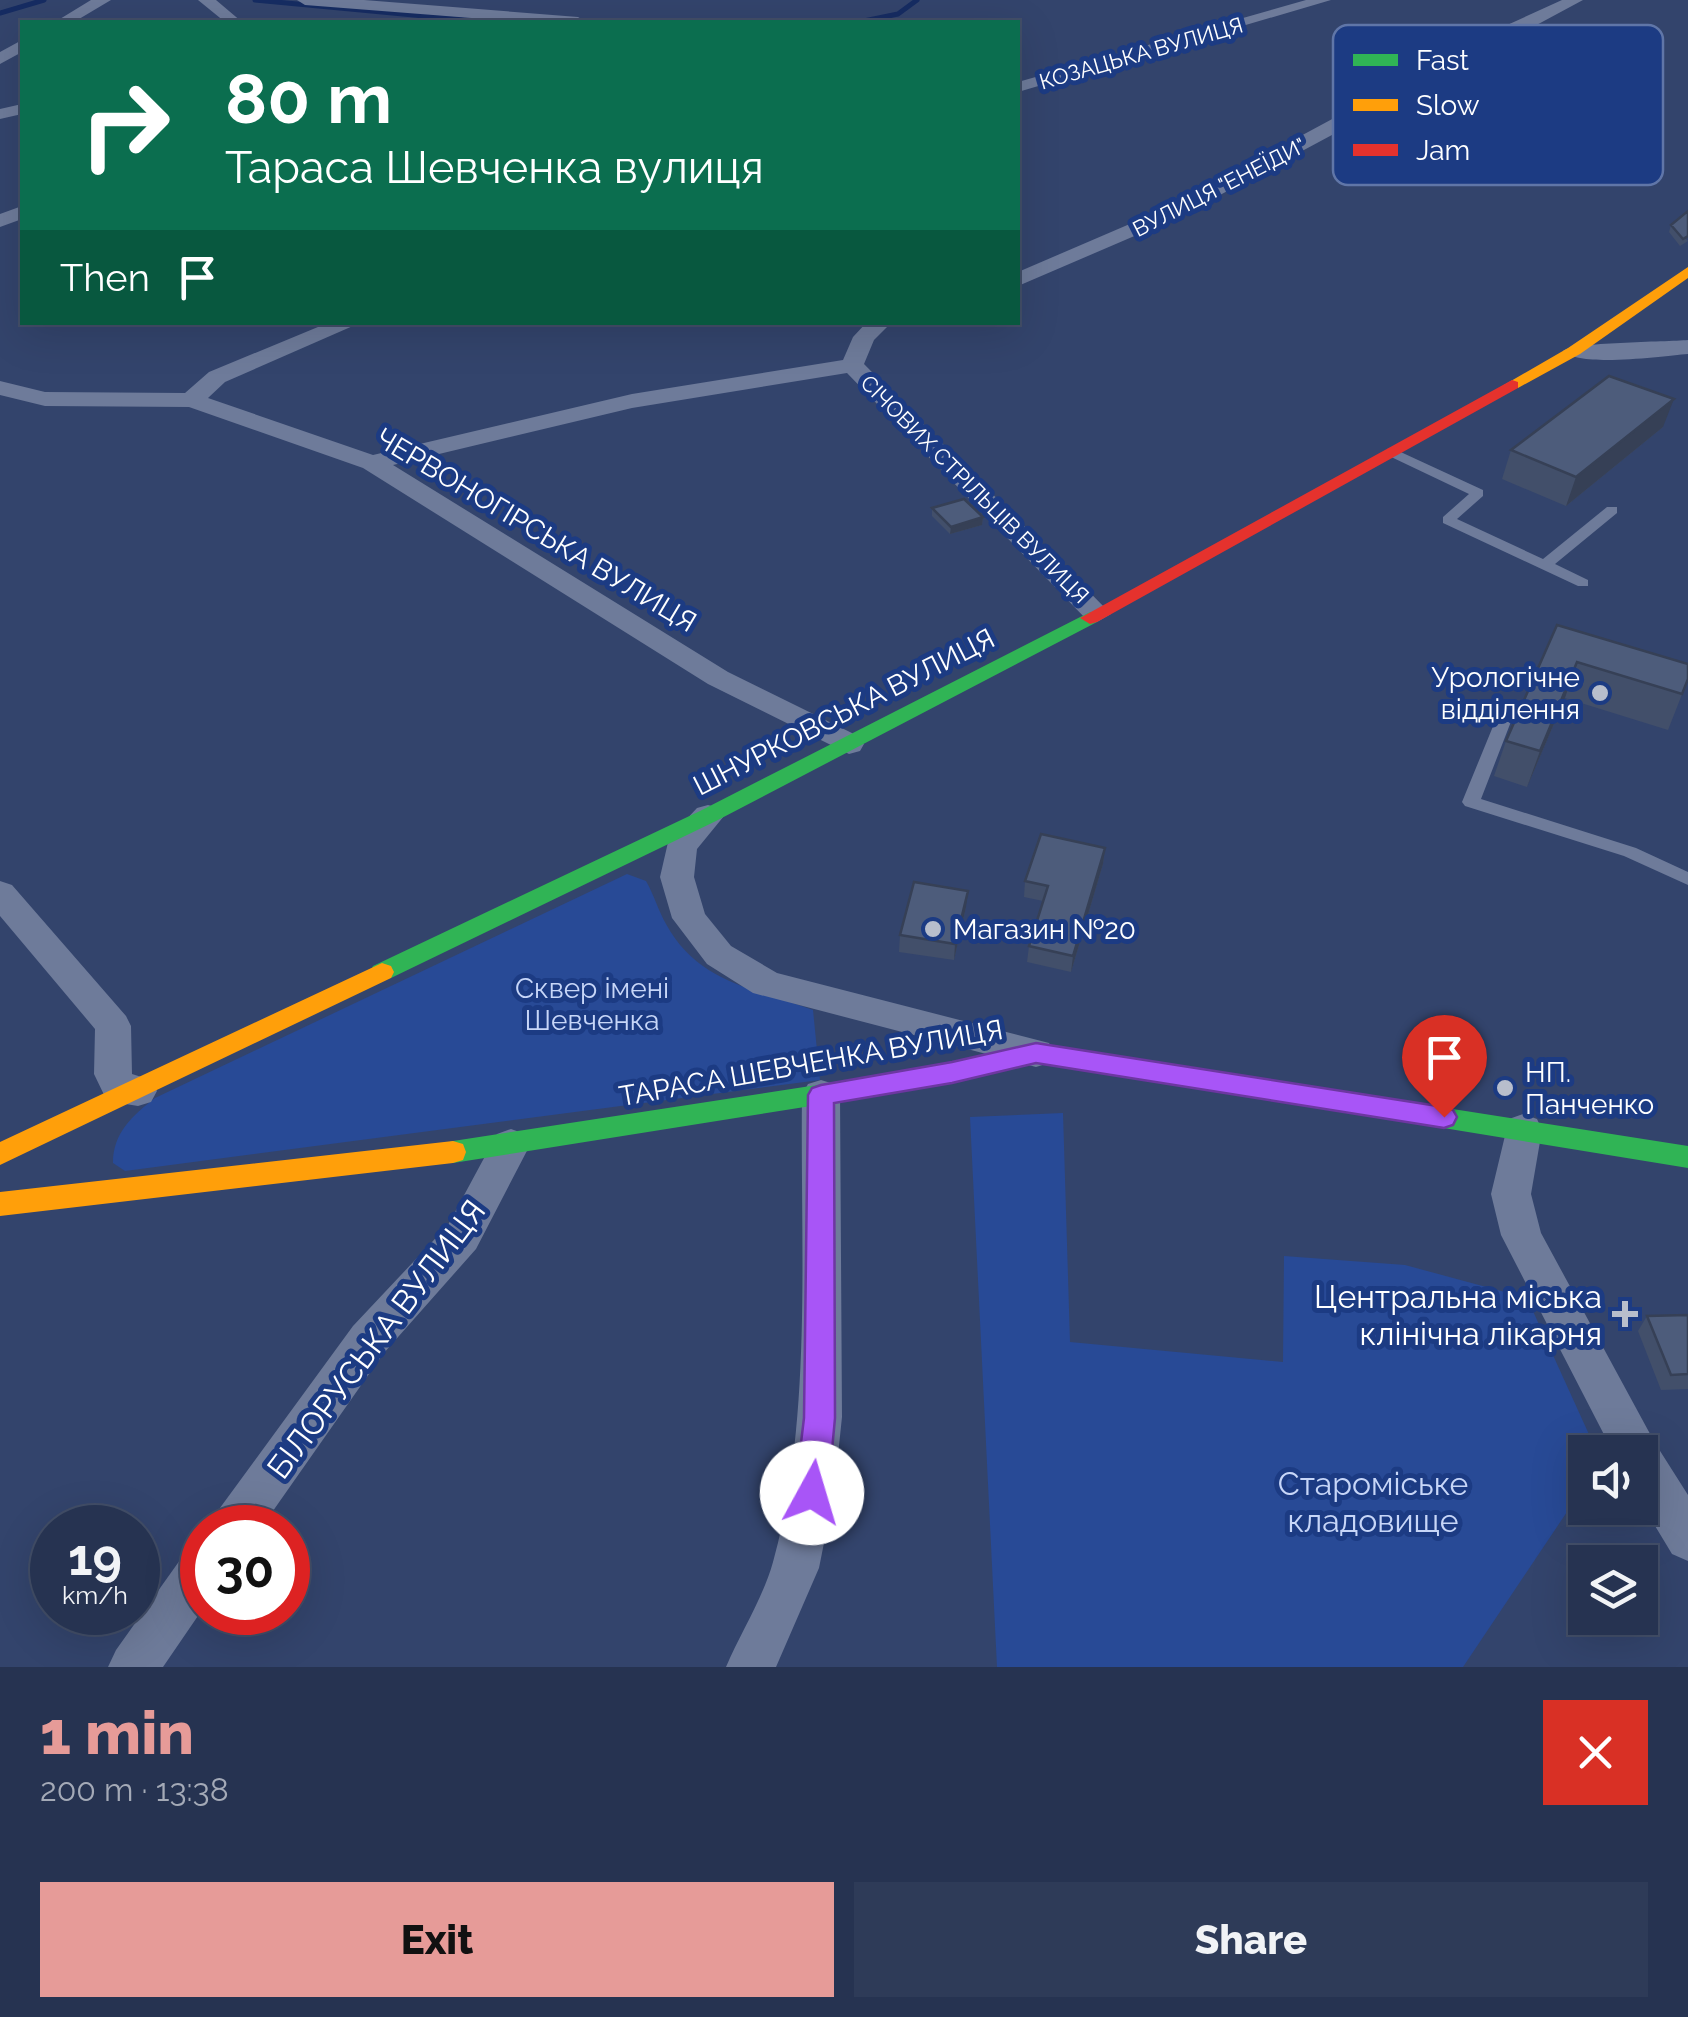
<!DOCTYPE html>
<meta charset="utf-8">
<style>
:root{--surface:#263351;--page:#2e3b58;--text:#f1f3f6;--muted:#a4aab7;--line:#424e68;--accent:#e69b98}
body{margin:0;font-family:Raleway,sans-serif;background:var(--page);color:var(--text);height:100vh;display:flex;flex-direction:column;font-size:38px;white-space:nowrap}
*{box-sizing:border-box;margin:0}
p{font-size:32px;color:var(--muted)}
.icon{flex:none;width:55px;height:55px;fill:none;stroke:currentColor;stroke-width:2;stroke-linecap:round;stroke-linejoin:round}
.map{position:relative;height:1667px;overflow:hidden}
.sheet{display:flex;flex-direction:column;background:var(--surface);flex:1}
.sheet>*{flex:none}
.banner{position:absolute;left:20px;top:20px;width:1000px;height:305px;border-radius:0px;box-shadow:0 10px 40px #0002,0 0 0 2px var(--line);background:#0b6e4f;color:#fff;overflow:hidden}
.controls{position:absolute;left:1568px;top:1435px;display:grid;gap:20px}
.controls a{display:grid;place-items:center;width:90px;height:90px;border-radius:0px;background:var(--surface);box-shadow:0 10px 40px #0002,0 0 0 2px var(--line);font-size:50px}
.speed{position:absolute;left:30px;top:1505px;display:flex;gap:20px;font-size:50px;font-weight:700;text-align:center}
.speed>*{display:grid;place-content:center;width:130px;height:130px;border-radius:50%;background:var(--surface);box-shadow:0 10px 40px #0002,0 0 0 2px var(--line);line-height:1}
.speed small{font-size:25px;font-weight:400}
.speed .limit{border:15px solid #d22;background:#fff;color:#111}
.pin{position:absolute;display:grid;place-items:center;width:85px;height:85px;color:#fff;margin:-102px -42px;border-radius:50% 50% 50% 0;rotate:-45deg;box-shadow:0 0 10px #0007}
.pin .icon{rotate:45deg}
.me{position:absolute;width:110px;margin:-55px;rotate:6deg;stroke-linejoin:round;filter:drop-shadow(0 0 8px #0008)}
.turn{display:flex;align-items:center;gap:35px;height:210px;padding:0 40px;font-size:45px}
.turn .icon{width:130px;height:130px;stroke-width:2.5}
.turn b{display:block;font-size:70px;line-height:85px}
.then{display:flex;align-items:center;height:95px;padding:0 40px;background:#0003;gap:20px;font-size:38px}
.round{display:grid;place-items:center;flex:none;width:105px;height:105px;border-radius:0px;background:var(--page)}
.summary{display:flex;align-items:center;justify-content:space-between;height:170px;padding:0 40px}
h1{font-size:60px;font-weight:800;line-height:75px;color:var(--accent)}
.primary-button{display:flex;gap:20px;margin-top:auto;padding:20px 40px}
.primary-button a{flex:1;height:115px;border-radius:0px;background:var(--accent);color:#111;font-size:40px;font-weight:800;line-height:115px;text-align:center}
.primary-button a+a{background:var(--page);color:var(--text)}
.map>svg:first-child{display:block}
</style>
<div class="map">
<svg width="1688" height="1667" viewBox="0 0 1688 1667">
<rect width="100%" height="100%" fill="#33446c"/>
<path fill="#284a96" d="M627,874L646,881C654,895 658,910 666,924C698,983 756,989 813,1010L820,1080L125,1171L113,1163C113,1133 132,1116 155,1098Z
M1063,1113L1070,1342L1283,1362L1284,1256L1405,1265L1527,1298L1597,1452H1585V1485L1463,1667H997L970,1117Z"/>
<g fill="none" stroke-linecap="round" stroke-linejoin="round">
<path stroke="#162c62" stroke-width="5" d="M255,0L477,21
M0,13L44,0
M859,22L898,14L917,0"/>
<path fill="#6e7b9a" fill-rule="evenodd" d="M1392,448L1483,490V496L1457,519L1543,559L1607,507H1617V513L1555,564L1588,580V586H1578L1443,523V517L1469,494L1387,455V449Z
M1504,714L1512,719L1481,799L1636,848L1688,872V885L1624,856L1465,806L1462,802L1496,719Z"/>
<path fill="#6e7b9a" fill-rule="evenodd" d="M91,0H111L74,22H55Z
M198,0H216L242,22H225Z
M297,0H364L578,17L586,22H524L305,5Z
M1306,0H1331L1018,92V82Z
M1562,0H1583L1181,216L1018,286V272L1167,208L1505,26Z
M22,40V52L0,64V52Z
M22,104V114L0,119V109Z
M22,206V219L0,227V214Z
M330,322H362L225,382L208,398L373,455L632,394L843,360L853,337L867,322H892L874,340L864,364L1111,614L1097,622L1087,620L847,373L632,408L393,465L728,672L860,737L864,744L860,751L849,754L708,684L363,468L189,407L45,406L0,395V381L45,392L185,393L209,372Z
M1688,340V354C1662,356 1580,368 1563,351C1572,342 1666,342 1688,340Z
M708,805L719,808L724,816L697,849L694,877L705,914L731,946L777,973L1049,1043L1054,1053L1049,1063L1036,1067L753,993L707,964L672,918L660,877L669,838L697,808Z
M0,881L12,885L126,1016L131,1026L132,1074L151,1080L157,1091L151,1102L138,1106L107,1101L94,1074L95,1029L0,916Z
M821,1080L834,1084L840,1095L842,1417L834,1493L819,1568L776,1667H726C741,1632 763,1598 773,1562C813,1417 800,1245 802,1095L808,1084Z
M1523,1114L1537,1119L1542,1130L1531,1194L1541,1233L1655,1443L1688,1495V1561L1672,1554L1640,1501V1452H1613L1501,1235L1491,1194L1509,1119Z
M511,1129L525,1134L530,1145L476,1249L383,1354L261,1528H210L217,1512L353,1326L448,1225L497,1134Z
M202,1547V1610L163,1667H108L116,1650L185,1553Z"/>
<path fill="#30b455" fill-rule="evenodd" d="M1090,612L1097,614L1100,618L1097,622L716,821L391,978H373L370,972L373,966L700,811Z
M830,1083L839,1086L843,1093L839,1100L830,1103L453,1163L443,1160L440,1152L443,1144L453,1141Z
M1370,1096L1688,1146V1168L1370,1116L1361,1113L1357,1106L1361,1099Z"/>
<path fill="#ff9f0a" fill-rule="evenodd" d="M1688,267V278L1580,354L1518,388L1504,385L1568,348Z
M382,963L391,966L394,972L391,978L0,1165V1142Z
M453,1141L463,1144L466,1152L463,1160L453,1163L0,1216V1192Z"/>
<path fill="#e5322d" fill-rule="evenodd" d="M1512,380L1518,382V388L1097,622L1090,624L1080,618Z
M1036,1043L1370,1096L1379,1099L1383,1106L1379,1113L1370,1116L1036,1063L953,1083L830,1103L821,1100L817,1093L821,1086L830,1083L953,1063Z"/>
</g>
<path fill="#424f6a" d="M1587,49L1585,55L1505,91L1458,76L1459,70Z
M1671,225L1688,241L1680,246L1669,232Z
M1663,427L1566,506L1502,479L1511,450Z
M932,508L983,517L982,525L950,534L932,516Z
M1557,625L1688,679L1668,730L1565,698L1527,787L1494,776L1506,741Z
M1105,848L1103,864L1071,972L1027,962L1029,946L1043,901L1024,897L1025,881Z
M966,907L954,960L899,952L900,935Z
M1688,1315V1389L1661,1390L1638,1331L1647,1316Z"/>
<path fill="#364056" d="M1587,49L1585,55L1505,91L1507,85Z
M1674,399L1663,427L1566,506L1576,477Z
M983,517L982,525L950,534L951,527Z
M1577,662L1565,698L1527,787L1540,751Z
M1105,848L1103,864L1071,972L1073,956Z
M968,891L966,907L954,960L955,944Z"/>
<path fill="#4d5c7b" stroke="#364056" stroke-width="2.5" d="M1688,211V236L1683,239L1671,225Z
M1609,376L1674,399L1576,477L1511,450Z
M964,499L983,517L951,527L932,508Z
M1557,625L1688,664V679L1682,694L1577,662L1540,751L1506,741Z
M1041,834L1105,848L1073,956L1029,946L1048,886L1025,881Z
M914,882L968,891L955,944L900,935Z
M1688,1315V1374L1671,1375L1647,1316Z"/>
<path fill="#a855f7" stroke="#6d37a1" stroke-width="2.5" d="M1036,1043L1444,1107L1453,1110L1457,1117L1453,1125L1444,1128L1036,1063L952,1083L834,1103L835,1418L828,1493L823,1504L812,1508L800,1504L795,1493L804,1418L808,1095L812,1088L821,1085L952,1062Z"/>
<g fill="#b8becc" stroke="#1c3b83" stroke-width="4">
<circle cx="1600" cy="693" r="10"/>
<circle cx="933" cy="929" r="10"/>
<circle cx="1505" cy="1088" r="10"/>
<path d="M1620 1299h10v10h10v10h-10v10h-10v-10h-10v-10h10z"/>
</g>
<g text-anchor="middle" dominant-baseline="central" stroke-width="10" stroke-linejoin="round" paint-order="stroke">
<g font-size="22" fill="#fff" stroke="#1c3b83">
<text transform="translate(1141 53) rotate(-16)">КОЗАЦЬКА ВУЛИЦЯ</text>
<text transform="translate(1219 187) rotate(-27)">ВУЛИЦЯ "ЕНЕЇДИ"</text>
<text transform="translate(975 489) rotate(45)">СІЧОВИХ СТРІЛЬЦІВ ВУЛИЦЯ</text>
</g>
<g font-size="28" fill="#fff" stroke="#1c3b83">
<text transform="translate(536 530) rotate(31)">ЧЕРВОНОГІРСЬКА ВУЛИЦЯ</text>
<text transform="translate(844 712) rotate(-27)">ШНУРКОВСЬКА ВУЛИЦЯ</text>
<text transform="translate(811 1063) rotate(-10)">ТАРАСА ШЕВЧЕНКА ВУЛИЦЯ</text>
</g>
<g font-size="28" fill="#fff" stroke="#1c3b83" text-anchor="start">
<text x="1580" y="677" text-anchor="end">Урологічне<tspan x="1580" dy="32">відділення</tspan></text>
<text x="953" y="929">Магазин №20</text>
<text x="1525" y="1072">НП.<tspan x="1525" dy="32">Панченко</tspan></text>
</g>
<g font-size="28" fill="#c7d6f8" stroke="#1c3b83">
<text x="592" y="988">Сквер імені<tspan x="592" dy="32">Шевченка</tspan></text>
</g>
<g font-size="32" fill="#fff" stroke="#1c3b83" text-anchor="end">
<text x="1602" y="1296">Центральна міська<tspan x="1602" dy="37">клінічна лікарня</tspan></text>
</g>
<g font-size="32" fill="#fff" stroke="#1c3b83">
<text transform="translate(376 1339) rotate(-53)">БІЛОРУСЬКА ВУЛИЦЯ</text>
</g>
<g font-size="32" fill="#c7d6f8" stroke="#1c3b83">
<text x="1373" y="1483">Староміське<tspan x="1373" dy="37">кладовище</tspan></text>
</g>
</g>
<rect x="1333" y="25" width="330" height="160" rx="15" fill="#1c3b83" stroke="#6076a8" stroke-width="2.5"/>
<rect x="1353" y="54" width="45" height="12" fill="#30b455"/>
<rect x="1353" y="99" width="45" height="12" fill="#ff9f0a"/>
<rect x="1353" y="144" width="45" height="12" fill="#e5322d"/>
<g font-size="28" fill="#fff">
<text x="1416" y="70">Fast</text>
<text x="1416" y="115">Slow</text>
<text x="1416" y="160">Jam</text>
</g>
</svg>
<div class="controls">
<a><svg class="icon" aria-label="sound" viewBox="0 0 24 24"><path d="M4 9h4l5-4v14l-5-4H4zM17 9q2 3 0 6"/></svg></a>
<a><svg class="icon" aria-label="layers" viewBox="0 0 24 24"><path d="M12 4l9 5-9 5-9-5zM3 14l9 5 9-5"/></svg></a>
</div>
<div class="speed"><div>19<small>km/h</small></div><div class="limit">30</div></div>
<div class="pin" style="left:1444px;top:1117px;background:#d93025"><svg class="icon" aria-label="arrive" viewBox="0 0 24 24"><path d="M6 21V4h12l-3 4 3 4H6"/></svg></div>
<svg class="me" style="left:812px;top:1493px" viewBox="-20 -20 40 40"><circle r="19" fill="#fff"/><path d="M0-13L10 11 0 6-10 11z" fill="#a855f7"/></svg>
<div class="banner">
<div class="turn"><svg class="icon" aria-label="right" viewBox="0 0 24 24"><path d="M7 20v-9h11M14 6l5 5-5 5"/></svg><div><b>80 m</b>Тараса Шевченка вулиця</div></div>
<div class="then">Then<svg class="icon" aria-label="arrive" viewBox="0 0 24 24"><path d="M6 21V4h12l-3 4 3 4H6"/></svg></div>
</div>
</div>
<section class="sheet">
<div class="summary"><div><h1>1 min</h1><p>200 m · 13:38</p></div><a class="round" style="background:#d93025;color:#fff"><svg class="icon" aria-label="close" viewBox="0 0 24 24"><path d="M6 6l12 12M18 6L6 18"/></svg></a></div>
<div class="primary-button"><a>Exit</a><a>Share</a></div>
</section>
